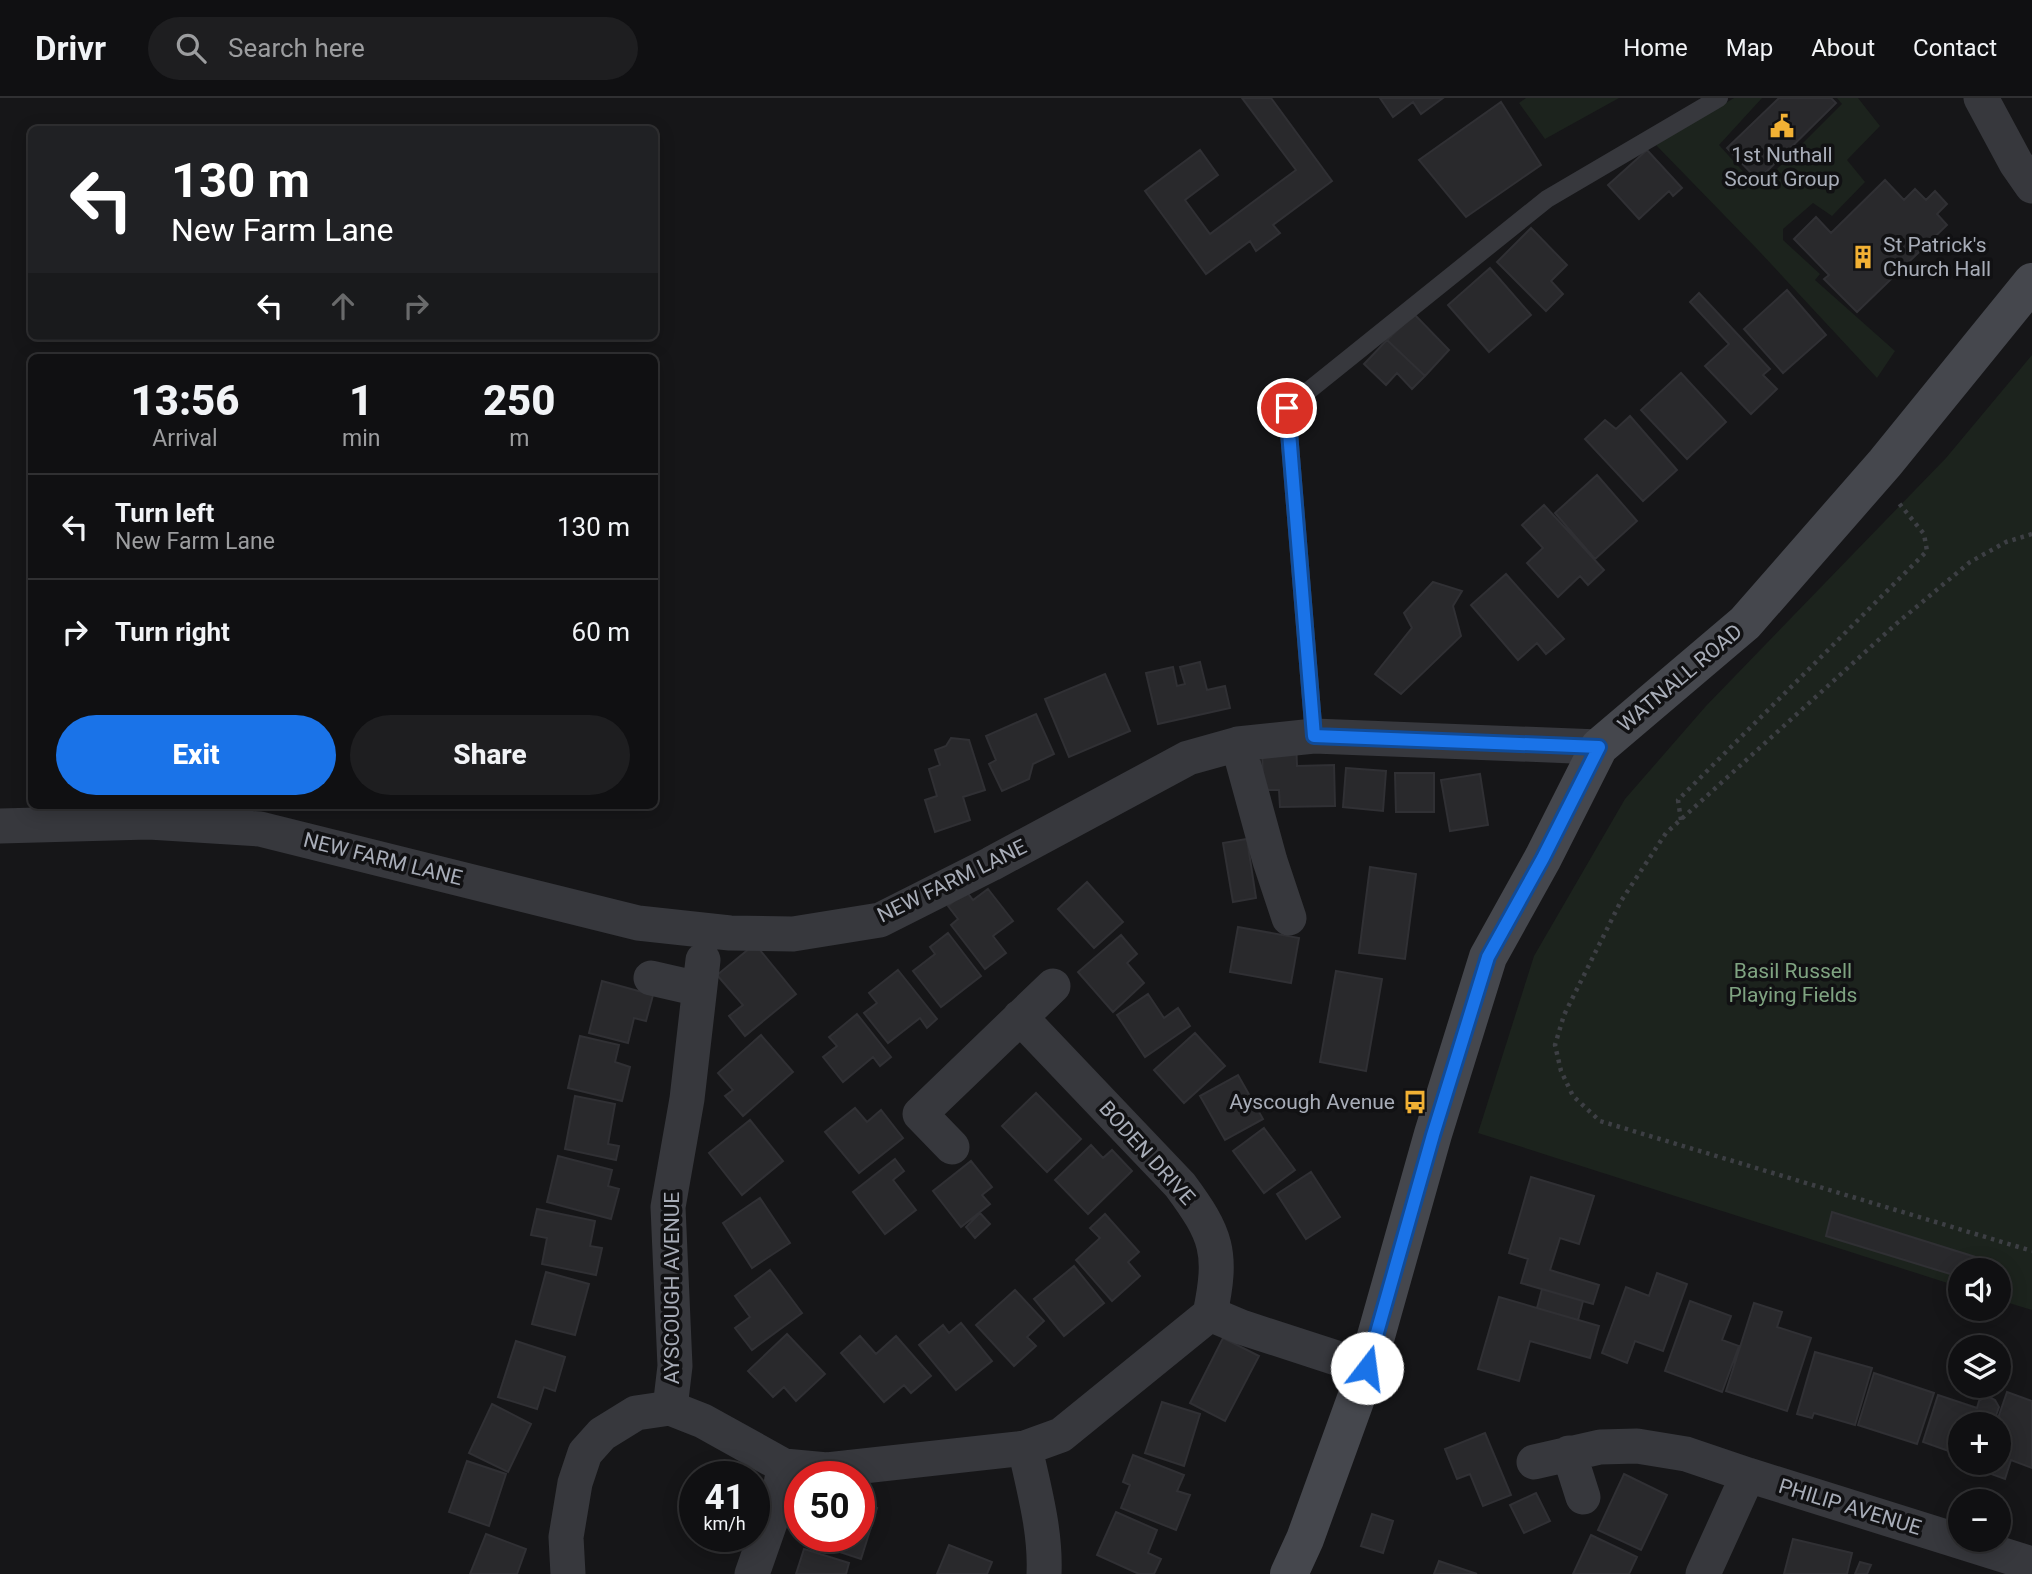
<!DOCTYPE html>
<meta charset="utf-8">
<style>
:root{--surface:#101012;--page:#1e1e20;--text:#f1f3f6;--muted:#9c9d9f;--line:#303032;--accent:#1a73e8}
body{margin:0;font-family:Roboto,sans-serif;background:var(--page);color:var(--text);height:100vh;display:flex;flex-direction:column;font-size:26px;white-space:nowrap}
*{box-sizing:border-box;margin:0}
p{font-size:23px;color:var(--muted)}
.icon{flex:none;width:38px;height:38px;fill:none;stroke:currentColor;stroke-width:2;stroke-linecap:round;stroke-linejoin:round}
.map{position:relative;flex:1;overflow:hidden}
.panel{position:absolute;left:28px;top:256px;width:630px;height:455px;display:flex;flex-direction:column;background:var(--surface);border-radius:10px;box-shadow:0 4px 18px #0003,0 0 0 2px var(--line)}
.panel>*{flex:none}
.hud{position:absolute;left:28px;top:28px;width:630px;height:214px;border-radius:10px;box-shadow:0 4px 18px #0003,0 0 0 2px var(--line);background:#202124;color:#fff;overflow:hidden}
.tools{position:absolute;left:1948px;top:1160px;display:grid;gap:14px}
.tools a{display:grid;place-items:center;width:63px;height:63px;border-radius:50%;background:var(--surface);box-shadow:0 4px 18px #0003,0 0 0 2px var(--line);font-size:35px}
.speed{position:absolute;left:679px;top:1363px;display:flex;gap:14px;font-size:35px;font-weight:700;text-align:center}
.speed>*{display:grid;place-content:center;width:91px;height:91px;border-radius:50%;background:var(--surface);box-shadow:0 4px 18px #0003,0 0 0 2px var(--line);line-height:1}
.speed small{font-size:18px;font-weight:400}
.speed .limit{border:10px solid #d22;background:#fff;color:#111}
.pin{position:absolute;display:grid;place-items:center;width:60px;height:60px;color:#fff;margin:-30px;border:4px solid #fff;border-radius:50%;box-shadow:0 2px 7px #0007}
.me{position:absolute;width:77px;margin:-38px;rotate:15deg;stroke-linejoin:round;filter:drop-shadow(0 0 5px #0008)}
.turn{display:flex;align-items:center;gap:24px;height:147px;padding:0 28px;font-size:32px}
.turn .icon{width:91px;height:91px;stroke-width:2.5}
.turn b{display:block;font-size:49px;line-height:60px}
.lanes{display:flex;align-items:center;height:66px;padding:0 28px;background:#0003;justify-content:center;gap:35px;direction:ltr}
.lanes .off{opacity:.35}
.eta{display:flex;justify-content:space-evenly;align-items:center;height:119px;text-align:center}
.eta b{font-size:42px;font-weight:800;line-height:49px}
.button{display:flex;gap:14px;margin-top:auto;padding:14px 28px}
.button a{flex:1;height:80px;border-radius:42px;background:var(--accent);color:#fff;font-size:28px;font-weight:800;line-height:80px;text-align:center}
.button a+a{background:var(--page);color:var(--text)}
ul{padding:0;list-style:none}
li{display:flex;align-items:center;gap:21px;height:105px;padding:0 28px;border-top:2px solid var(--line)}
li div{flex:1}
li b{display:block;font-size:26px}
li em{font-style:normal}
header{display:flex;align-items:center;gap:42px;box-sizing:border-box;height:98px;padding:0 35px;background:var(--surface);border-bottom:2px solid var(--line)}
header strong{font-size:33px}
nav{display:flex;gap:38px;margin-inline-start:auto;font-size:24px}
.search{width:490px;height:63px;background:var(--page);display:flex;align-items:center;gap:18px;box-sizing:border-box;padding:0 24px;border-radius:38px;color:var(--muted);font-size:26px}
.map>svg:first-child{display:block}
</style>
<header>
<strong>Drivr</strong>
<div class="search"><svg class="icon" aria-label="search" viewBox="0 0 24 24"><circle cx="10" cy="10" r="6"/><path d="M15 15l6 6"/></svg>Search here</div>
<nav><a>Home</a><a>Map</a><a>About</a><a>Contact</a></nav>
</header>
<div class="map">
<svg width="2032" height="1476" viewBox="0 0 2032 1476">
<rect width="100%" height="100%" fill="#161618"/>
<path fill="#1c231d" d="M1526,0H1619L1545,41L1519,5Z
M1734,0H1762L1719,47L1758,90L1842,6L1837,0H1858L1880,28L1847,62L1865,84L1832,118L1813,105L1783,131V142L1820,176L1815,182L1895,253L1877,280L1759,153L1656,47Z
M2032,257V1212L1999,1202L1998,1172H1960V1189L1478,1035L1534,858L1625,701L1706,608L1946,360Z"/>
<path fill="#29292c" stroke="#303034" stroke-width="2" d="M1242,0H1271L1332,83L1273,127L1280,135L1256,153L1250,143L1206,176L1145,93L1200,52L1218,77L1185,102L1210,136L1296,72Z
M1380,0H1443L1421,16L1413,4L1393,19Z
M1779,0H1831L1836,5L1758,82L1727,50Z
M1501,4L1541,67L1466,119L1419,62Z
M1647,52L1682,90L1673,98L1669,93L1639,121L1608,87Z
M1885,82L1904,102L1915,91L1926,102L1935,93L1947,106L1937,116L1947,127L1857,214L1824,181L1829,177L1794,141L1816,119L1831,135Z
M1531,130L1567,167L1551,183L1563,196L1546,213L1497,164Z
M1490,170L1531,217L1489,254L1448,207Z
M1787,192L1826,237L1783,275L1744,231Z
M1699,195L1770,271L1763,277L1777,291L1751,316L1705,268L1729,246L1690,204Z
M1414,216L1449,252L1425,278L1387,242Z
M1387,242L1425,278L1412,291L1397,275L1386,287L1364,266Z
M1681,275L1726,324L1687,361L1641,312Z
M1630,318L1677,372L1643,403L1585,341L1605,322L1616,331Z
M1597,377L1637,423L1595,461L1555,415Z
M1544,407L1604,472L1588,487L1580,478L1558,499L1527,465L1543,450L1522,427Z
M1506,476L1564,541L1546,556L1537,545L1518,562L1471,507Z
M1433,484L1462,493L1453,508L1461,538L1401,596L1375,576L1412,530L1404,515Z
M1200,564L1207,592L1225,588L1230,610L1158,626L1146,575L1173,569L1177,588L1185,586L1180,569Z
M1105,576L1130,633L1069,659L1045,601Z
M1036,616L1054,656L1033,666L1029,681L1002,693L989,666L996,662L986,638Z
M951,640L969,642L985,692L963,699L970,722L935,734L925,702L937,698L929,671L940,667L935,652L946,648Z
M1296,642L1297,668L1334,667L1335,708L1280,709L1279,692H1263L1262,643Z
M1346,670L1386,673L1383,713L1343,709Z
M1395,675H1434V714H1396Z
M1480,676L1488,727L1450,733L1441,682Z
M1247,741L1256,800L1233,804L1223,745Z
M1370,769L1416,776L1405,861L1359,855Z
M1087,784L1123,824L1094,850L1058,811Z
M988,791L1013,823L993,838L1006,855L985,871L951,827L958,821L948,808L966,793L973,802Z
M1238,829L1299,840L1291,885L1230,874Z
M948,835L981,878L941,909L913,873L935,856L930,849Z
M1121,837L1137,856L1127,865L1144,885L1113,914L1078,874Z
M755,846L796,896L745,938L729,918L743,907L717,877Z
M898,872L937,921L927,930L920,920L888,945L864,915L877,905L869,895Z
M1336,873L1382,881L1366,973L1320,964Z
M602,883L653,897L646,923L634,920L628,945L589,935Z
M1148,896L1164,920L1178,910L1190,928L1145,959L1117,917Z
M857,916L891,959L880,968L873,959L843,984L823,959L837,948L829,939Z
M1195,935L1225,968L1184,1005L1154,972Z
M761,937L793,974L743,1018L725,998L733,992L718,975Z
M580,938L619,947L615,964L630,969L622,1003L568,990Z
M1238,977L1263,1021L1225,1042L1200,998Z
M1036,995L1081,1041L1047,1074L1002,1028Z
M575,998L615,1006L608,1046L619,1048L616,1062L565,1051Z
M855,1010L867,1024L881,1012L903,1040L859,1075L825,1034Z
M750,1022L783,1063L742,1097L709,1055Z
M1264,1030L1295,1072L1264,1095L1233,1053Z
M1091,1047L1103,1060L1112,1052L1132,1073L1088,1116L1055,1082Z
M558,1058L612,1072L608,1088L619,1091L611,1121L547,1104Z
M895,1061L904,1073L893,1082L916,1112L885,1136L853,1094Z
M971,1063L992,1089L982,1097L990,1106L961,1129L933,1093Z
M1311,1074L1340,1119L1306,1141L1277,1096Z
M1531,1079L1594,1098L1579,1146L1560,1140L1550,1172L1599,1187L1593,1206L1521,1185L1528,1161L1509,1155Z
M760,1100L790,1145L752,1170L723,1125Z
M537,1111L595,1123L590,1148L602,1150L596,1177L542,1166L547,1140L531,1137Z
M1832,1114L1985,1162L1982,1172H1960V1179L1826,1138Z
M980,1115L990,1126L975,1140L966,1129Z
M1105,1116L1139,1154L1128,1164L1140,1178L1112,1203L1076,1162L1100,1140L1090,1130Z
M1074,1168L1104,1205L1064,1238L1034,1201Z
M770,1172L802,1215L752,1252L735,1230L750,1219L735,1198Z
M546,1174L589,1186L575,1237L532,1226Z
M1657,1175L1687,1186L1663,1253L1635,1243L1627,1265L1602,1255L1626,1189L1649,1198Z
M1542,1191L1583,1203L1578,1222L1537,1210Z
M1015,1192L1044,1223L1027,1239L1036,1248L1014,1268L976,1227Z
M1499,1199L1599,1228L1590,1260L1530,1243L1519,1283L1478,1271Z
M1690,1203L1731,1218L1722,1242L1739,1248L1722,1294L1665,1273Z
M1754,1205L1782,1214L1777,1229L1811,1240L1787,1313L1726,1293Z
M961,1225L992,1263L956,1292L919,1247L943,1227L949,1235Z
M787,1236L825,1276L796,1303L784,1289L773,1299L748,1273Z
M860,1238L876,1256L896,1238L931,1278L911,1295L904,1287L884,1304L841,1255Z
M1223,1240L1259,1258L1225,1323L1190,1305Z
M516,1243L565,1259L555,1293L544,1289L537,1311L498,1299Z
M1815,1254L1872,1270L1855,1327L1814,1315L1812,1320L1797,1316Z
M1874,1275L1934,1295L1917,1346L1858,1327Z
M2007,1294L2032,1303V1370L2011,1362L2005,1381L1980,1372L1982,1365H1998V1326H1996Z
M1938,1297L1977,1310L1979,1303L1987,1298L1995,1302L1999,1309L1993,1326H1960V1357L1923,1344Z
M1162,1304L1200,1316L1184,1368L1145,1355Z
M492,1306L531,1326L508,1374L469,1355Z
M1485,1335L1511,1397L1483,1408L1470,1376L1457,1381L1445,1351Z
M1133,1357L1184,1377L1177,1393L1190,1397L1176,1432L1121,1410L1130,1387L1123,1384Z
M467,1363L506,1376L489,1428L449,1414Z
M1624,1376L1667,1397L1641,1452L1598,1432Z
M1536,1395L1550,1423L1524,1435L1510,1407Z
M859,1405L877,1410L861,1461L806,1443L808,1438H859Z
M1116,1414L1157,1432L1148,1455L1161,1461L1154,1476H1139L1097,1457Z
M1372,1416L1393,1423L1383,1455L1361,1448Z
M486,1436L526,1451L517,1476H470Z
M1591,1437L1637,1459L1629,1476H1573Z
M1793,1441L1852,1455L1847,1476H1784Z
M949,1447L992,1464L987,1476H937Z
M804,1451L849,1465L846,1476H796Z
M1439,1463L1477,1476H1434Z
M1860,1464L1871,1467L1867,1476H1855Z"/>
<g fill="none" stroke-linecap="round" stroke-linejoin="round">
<path stroke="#3d3f44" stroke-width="4.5" stroke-dasharray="3.5 5" stroke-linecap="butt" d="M2032,436L2006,444L1970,464L1896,526L1666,735L1621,803L1564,917L1555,947L1561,973L1573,998L1600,1023L2032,1153
M1681,722L1678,702L1927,453L1924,436L1898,404"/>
<path stroke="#37383d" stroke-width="18" d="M1314,638L1287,310L1547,101L1719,0"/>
<path stroke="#37383d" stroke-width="35" d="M1981,0L2016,65L2032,88
M1238,646L1270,763L1289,820
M0,728L149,724L260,731L638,825L730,835L793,836L880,822L991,766L1188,660L1238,646L1314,638L1599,649
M703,862L687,1001L668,1109L675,1268L670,1310L703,1323L784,1368L827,1372L1025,1350L1061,1337L1210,1216L1241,1229L1367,1270
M651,880L699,891
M1020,919L1180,1087C1217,1137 1223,1154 1210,1216
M952,1049L920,1016L1053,888
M1025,1350C1034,1391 1046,1434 1044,1476
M1569,1355L1583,1399
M1534,1364L1600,1349L1637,1348L1686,1356L1748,1377L2032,1466
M568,1476L566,1439L575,1385L585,1355L602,1336L636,1315L670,1310
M752,1476L779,1399L784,1368
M1703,1476L1748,1377"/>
<path stroke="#45474d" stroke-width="38" d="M1289,1476L1305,1441L1367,1270L1433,1036L1488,859L1543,760L1599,649L1745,525L1885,365L2032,184"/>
</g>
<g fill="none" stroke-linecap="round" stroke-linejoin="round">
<g stroke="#114b97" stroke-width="18">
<path id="route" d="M1287,310L1314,638L1599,649L1543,760L1488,859L1433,1037L1367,1270"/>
</g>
<use href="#route" stroke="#1a73e8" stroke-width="12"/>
</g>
<defs>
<g id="civic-bare" transform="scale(1.89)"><path d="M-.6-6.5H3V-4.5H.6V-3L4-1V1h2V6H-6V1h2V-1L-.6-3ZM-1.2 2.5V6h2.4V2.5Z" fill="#f2b134" stroke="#111113" stroke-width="2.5" paint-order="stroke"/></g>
<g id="building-bare" transform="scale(1.89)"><path d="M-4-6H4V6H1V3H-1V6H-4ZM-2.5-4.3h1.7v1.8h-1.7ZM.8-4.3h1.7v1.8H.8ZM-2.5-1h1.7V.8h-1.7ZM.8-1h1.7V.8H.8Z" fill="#f2b134" stroke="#111113" stroke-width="2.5" paint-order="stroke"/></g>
<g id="bus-bare" transform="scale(1.89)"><path d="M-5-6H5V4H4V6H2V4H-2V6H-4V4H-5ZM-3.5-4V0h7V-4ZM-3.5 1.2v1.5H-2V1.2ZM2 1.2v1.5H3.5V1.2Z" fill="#f2b134" stroke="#111113" stroke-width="2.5" paint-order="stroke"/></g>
</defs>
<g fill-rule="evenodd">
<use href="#civic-bare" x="1782" y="28"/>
<use href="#building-bare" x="1863" y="159"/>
<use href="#bus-bare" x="1415" y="1004"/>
</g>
<g text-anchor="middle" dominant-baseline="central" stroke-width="7" stroke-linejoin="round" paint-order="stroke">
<g font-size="21" fill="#a8adb8" stroke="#111113">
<text x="1782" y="57">1st Nuthall<tspan x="1782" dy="24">Scout Group</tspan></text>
<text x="1883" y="147" text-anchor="start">St Patrick's<tspan x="1883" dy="24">Church Hall</tspan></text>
<text x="1395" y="1004" text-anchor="end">Ayscough Avenue</text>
</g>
<g font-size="21" fill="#a8adb8" stroke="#111113">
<text transform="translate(1680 580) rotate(-40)">WATNALL ROAD</text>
<text transform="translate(383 761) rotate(14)">NEW FARM LANE</text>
<text transform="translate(952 783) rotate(-26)">NEW FARM LANE</text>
<text transform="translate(1147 1055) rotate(48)">BODEN DRIVE</text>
<text transform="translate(672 1190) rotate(-90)">AYSCOUGH AVENUE</text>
<text transform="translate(1850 1409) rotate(17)">PHILIP AVENUE</text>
</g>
<g font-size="21" fill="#7fa381" stroke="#111113">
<text x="1793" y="873">Basil Russell<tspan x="1793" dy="24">Playing Fields</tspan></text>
</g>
</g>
</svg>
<div class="tools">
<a><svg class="icon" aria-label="sound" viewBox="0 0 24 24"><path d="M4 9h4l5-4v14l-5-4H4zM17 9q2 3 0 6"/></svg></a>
<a><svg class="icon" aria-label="layers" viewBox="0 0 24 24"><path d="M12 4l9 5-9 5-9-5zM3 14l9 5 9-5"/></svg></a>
<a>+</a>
<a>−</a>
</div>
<div class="speed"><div>41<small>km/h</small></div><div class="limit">50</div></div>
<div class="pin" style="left:1287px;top:310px;background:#d93025"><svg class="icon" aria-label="arrive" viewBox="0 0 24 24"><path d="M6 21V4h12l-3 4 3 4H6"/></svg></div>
<svg class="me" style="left:1367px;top:1270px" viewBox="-20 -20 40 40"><circle r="19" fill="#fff"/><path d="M0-13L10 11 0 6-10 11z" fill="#1a73e8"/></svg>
<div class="hud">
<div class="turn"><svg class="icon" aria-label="left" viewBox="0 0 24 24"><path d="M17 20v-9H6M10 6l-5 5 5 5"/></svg><div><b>130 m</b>New Farm Lane</div></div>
<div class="lanes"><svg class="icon" aria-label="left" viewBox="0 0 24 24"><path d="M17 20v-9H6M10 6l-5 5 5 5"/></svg><svg class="icon off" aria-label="ahead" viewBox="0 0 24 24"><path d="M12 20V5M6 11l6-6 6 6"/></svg><svg class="icon off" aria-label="right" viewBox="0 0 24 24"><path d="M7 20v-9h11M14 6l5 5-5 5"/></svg></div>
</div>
<section class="panel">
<div class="eta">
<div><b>13:56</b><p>Arrival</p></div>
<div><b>1</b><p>min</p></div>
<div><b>250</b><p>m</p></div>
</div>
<ul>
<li><svg class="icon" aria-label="left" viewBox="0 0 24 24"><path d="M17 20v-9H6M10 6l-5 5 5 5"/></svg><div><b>Turn left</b><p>New Farm Lane</p></div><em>130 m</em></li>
<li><svg class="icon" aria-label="right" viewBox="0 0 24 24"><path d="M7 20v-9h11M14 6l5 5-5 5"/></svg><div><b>Turn right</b></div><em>60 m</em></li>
</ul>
<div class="button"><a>Exit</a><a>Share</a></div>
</section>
</div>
